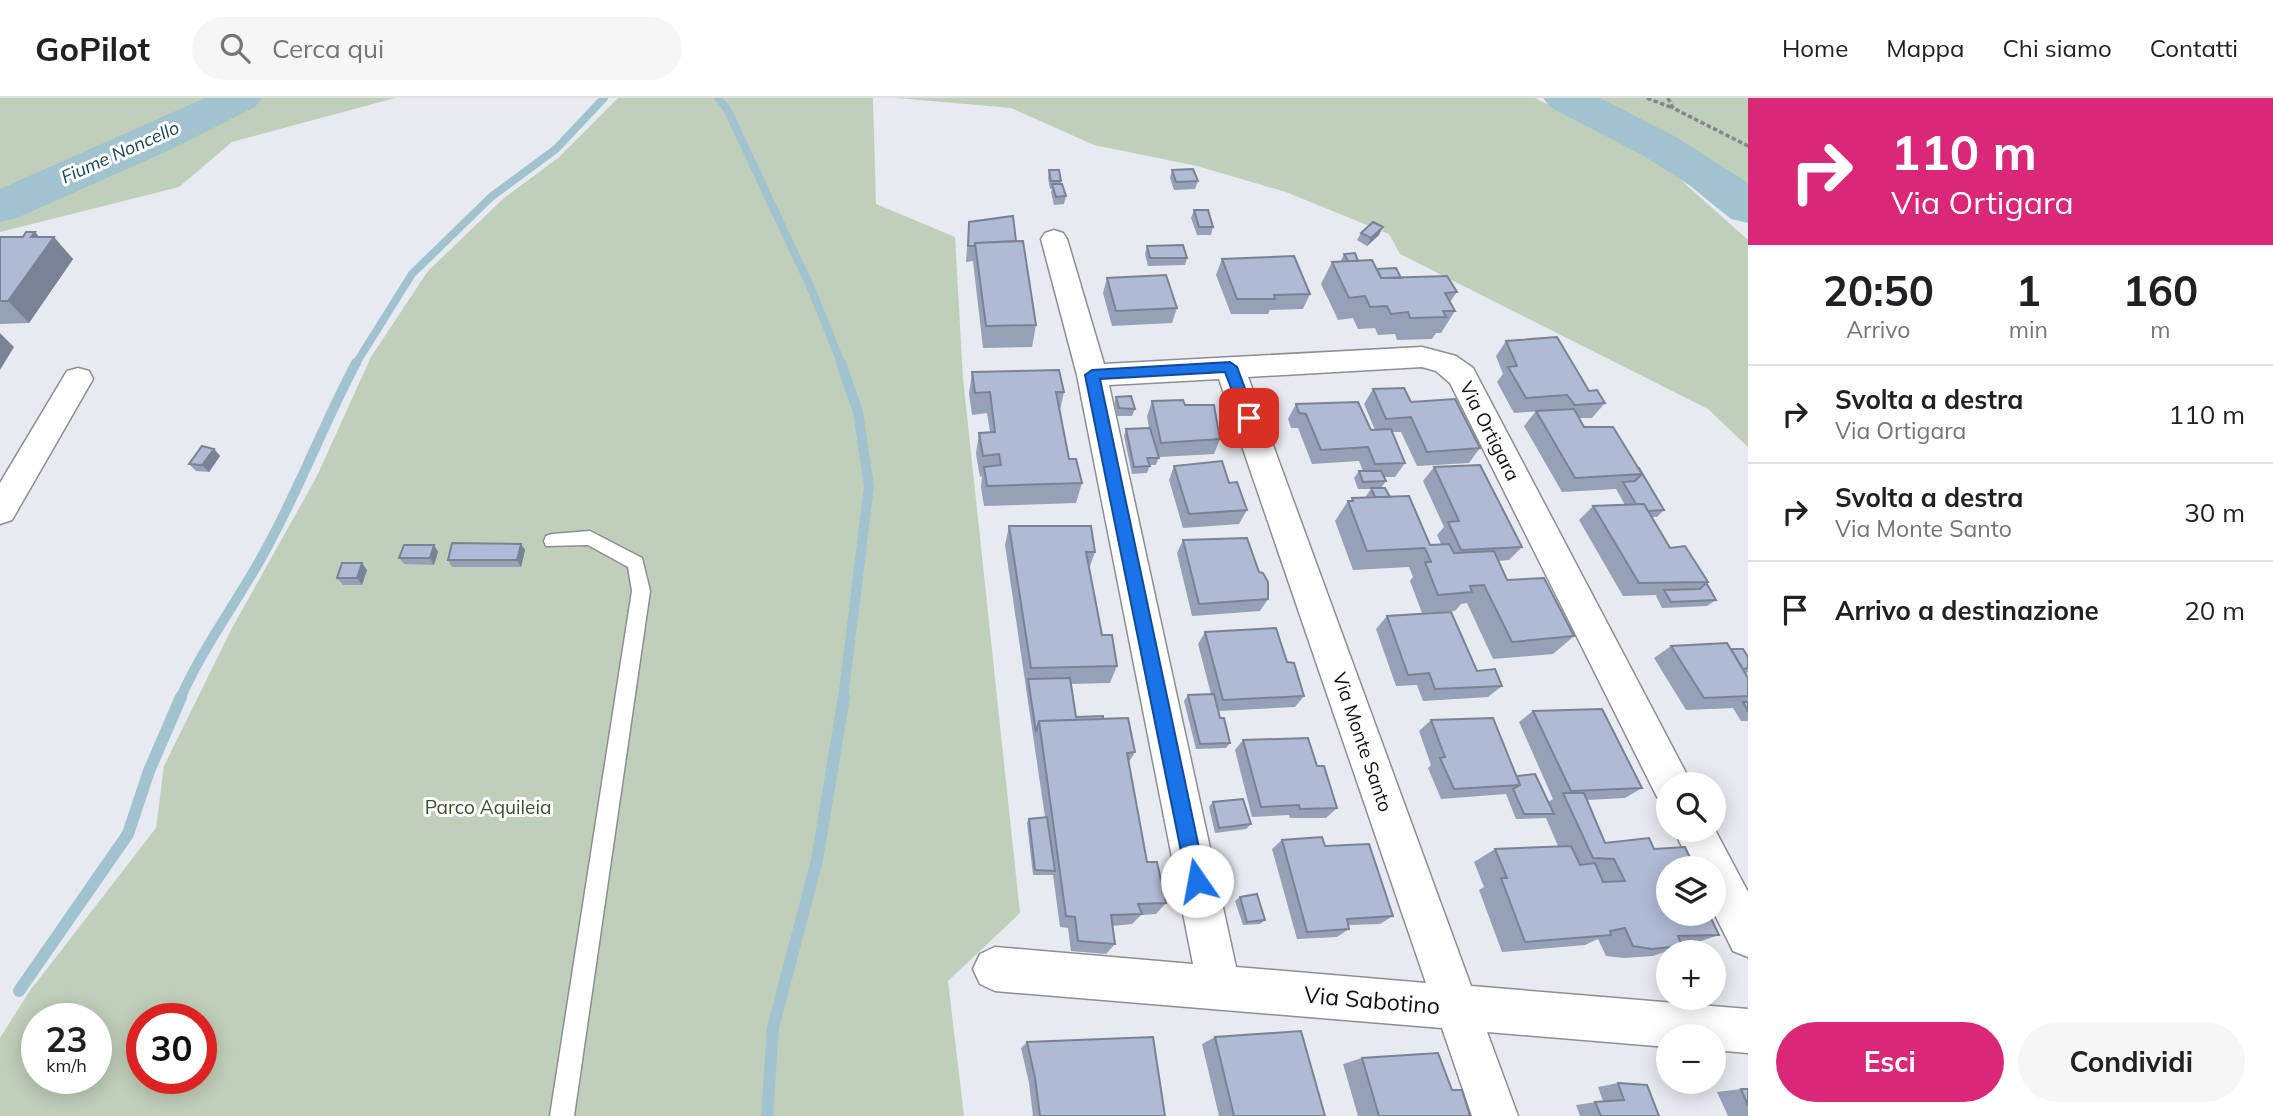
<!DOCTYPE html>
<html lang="it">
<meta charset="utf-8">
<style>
:root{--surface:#fff;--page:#f6f6f6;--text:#202124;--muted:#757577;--line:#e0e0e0;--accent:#db2777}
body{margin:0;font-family:Mulish,sans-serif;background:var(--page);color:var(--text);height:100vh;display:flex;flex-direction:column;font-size:26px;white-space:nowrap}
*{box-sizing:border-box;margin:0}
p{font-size:23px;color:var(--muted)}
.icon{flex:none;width:38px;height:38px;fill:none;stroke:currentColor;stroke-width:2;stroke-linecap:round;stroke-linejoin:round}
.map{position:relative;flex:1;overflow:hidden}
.sheet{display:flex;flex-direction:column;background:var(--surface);width:525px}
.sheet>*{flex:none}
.top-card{background:#db2777;color:#fff;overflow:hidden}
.buttons{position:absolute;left:1656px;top:674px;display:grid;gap:14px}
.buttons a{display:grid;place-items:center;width:70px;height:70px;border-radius:50%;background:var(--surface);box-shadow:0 4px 18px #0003;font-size:35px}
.speed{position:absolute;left:21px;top:905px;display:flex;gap:14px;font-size:35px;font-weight:700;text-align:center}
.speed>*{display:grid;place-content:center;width:91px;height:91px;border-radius:50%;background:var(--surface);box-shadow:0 4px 18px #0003;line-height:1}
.speed small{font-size:18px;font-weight:400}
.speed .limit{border:10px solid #d22;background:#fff;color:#111}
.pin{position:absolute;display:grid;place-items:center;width:60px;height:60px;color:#fff;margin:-30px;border-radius:14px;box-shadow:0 4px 10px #0006}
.me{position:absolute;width:77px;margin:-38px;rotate:348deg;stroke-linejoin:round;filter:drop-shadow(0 0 5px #0008)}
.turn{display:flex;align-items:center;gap:24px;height:147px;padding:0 28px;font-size:32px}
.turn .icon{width:91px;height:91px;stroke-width:2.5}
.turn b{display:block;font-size:49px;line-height:60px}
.eta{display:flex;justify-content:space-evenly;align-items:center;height:119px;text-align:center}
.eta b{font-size:42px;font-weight:700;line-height:49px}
.cta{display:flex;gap:14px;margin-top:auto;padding:14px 28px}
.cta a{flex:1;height:80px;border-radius:42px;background:var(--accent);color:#fff;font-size:28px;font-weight:700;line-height:80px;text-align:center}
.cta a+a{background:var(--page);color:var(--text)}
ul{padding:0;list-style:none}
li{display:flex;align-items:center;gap:21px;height:98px;padding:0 28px;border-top:2px solid var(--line)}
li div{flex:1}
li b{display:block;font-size:26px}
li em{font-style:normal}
header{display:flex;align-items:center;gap:42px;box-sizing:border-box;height:98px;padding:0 35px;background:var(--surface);border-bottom:2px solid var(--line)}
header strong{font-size:33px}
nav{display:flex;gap:38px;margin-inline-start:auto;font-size:24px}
.search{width:490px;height:63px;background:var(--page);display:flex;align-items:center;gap:18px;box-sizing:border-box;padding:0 24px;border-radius:38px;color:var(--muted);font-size:26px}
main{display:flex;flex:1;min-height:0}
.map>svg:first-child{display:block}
</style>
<header>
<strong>GoPilot</strong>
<div class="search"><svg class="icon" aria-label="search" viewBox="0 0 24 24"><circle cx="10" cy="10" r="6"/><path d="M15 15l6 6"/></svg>Cerca qui</div>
<nav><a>Home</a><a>Mappa</a><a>Chi siamo</a><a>Contatti</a></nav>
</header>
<main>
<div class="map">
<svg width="1748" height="1018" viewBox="0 0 1748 1018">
<rect width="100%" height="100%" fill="#e7eaf0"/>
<path fill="#c0cfb9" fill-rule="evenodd" d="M0,0H395L232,44L179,89L0,134Z
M618,0H873L876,106L955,139L963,280L1020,815L948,883L964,1018H0V940L29,894L156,730L164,668L232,530L316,380L371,259L428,173L504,100L558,60ZM37,920H96V980H37ZM142,920H201V980H142Z
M897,0H1535L1619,41L1672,74L1748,142V349L1708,311L1400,156L1389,136L1286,94L1197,68L1094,47L1011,10Z
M1585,0H1748V99C1700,55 1643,29 1585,0Z"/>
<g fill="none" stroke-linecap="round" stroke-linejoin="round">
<path stroke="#a1c3cf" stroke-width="8" d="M718,0L727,11L810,188L842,267
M355,267L412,176L491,99L556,51L604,0"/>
<path stroke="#a1c3cf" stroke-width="10" d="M841,265L858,314L869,388L843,601
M180,601C204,547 238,503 265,453C299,392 323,327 356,265"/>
<path stroke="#a1c3cf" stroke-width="12" d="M19,893L128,736L149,673L181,599
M767,1018L773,930L817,762L844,599"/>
<path fill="#a1c3cf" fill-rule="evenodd" d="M205,0H262L255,9L172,51L17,120L0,124V91Z
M1543,0H1600L1676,39L1748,85V125L1731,121L1689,87L1644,58L1550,9Z"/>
<g stroke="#8c8e93" stroke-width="3">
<path id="lane" d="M590,433L642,460L650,493L574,1018H550L632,493L628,469L588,447L546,448L544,443L546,438L552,436Z"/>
</g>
<g stroke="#8c8e93" stroke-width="3">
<path id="street" d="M1054,132L1063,135L1067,141L1104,266L1422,249L1456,258L1473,270L1685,673L1690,686H1668V703L1657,699L1450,285L1436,273L1422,269L1248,279L1471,888L1748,911V955L1713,952V938H1668V949L1487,934L1518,1018H1472L1442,930L995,893L980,886L973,871L980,856L995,849L1193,866L1077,277L1041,141L1045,135ZM1219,281L1426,885L1236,869L1109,287Z
M78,270L89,273L93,281L12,422L0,426V385L67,273Z
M1713,728L1748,794V859L1733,853L1713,813V770H1692L1674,732H1713Z"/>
</g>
<path stroke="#85868b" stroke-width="3.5" stroke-dasharray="4.5 2.5" stroke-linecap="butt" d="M1647,0L1673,10
M1668,0L1673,10L1748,48"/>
<use href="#lane" fill="#fff" fill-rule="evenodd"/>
<use href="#street" fill="#fff" fill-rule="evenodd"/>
</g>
<path fill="#96a0b7" d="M1049,72L1061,83V86L1066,98L1064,106L1054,107L1051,94L1052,91H1050L1048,80Z
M1172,72L1198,83L1195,91L1174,92L1170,80Z
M1194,112L1213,129L1211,137H1197L1191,120Z
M969,124L1016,143L1036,227L1032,249L983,250L973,163L966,164Z
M35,134L39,139L73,161L29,225L0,226V139H23Z
M1361,135L1379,137L1367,148L1357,142Z
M1147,148L1187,160L1185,167L1148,168L1145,156Z
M1344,156L1377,171L1401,180L1457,194L1450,204L1455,213L1441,235H1436L1432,241L1397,242L1395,236L1378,237L1375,230L1358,231L1353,220L1338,222L1321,186L1332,164L1341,163Z
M1222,161L1310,196L1303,211L1270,212L1268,216H1231L1216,177Z
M1107,180L1177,210L1172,225L1112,228L1103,195Z
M1506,243L1589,293L1605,305L1592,320H1579L1584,329H1613L1664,412L1657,419H1652L1670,450L1708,484L1705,486L1716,502L1707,508L1662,510L1656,498L1657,497L1623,498L1579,422L1593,408L1625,407L1616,391L1562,394L1524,328L1536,313L1554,312L1514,315L1497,284L1503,276L1496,258Z
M972,274L1064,294L1060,312L1069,361L1082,385L1076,405L984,408L981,389L982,378L980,379L976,356L979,335L990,334L987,315L972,317L969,296Z
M1373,291L1411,304L1480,350L1469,365L1417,368L1401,334H1392L1405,365L1395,379H1384L1386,383L1381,390L1390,399L1430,447L1441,446L1437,437L1444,429L1423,383L1434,369L1522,449L1509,462L1498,463L1507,482L1574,538L1553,556L1493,561L1467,505L1461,506L1455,513L1422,515L1410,483L1413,479L1409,469L1353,472L1335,423L1348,403H1351L1352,400H1367L1366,398L1371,391H1358L1354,380L1359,373H1363L1359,363L1312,366L1298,330H1291L1288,321L1296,306L1371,332H1375L1364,306Z
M1116,299L1135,311L1132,318H1117L1114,306Z
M1152,303L1185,307L1220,341L1214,356L1159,359L1156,367H1150L1147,375L1132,376L1124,338L1126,331L1149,330L1147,318Z
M214,351L220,358L209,374L196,373L189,366Z
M1174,368L1229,385L1247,412L1239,426L1183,430L1169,382Z
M1009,428L1095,454L1089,471L1102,537L1117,568L1110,585L1071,586L1076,619L1103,621L1135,654L1129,664L1147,764L1166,805L1156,816L1141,817L1132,826L1112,828L1115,846L1106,856L1071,853L1068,830L1060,829L1053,777H1033L1027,725L1029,721L1045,719L1005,447Z
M1183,442L1259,474L1268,501L1260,513L1192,518L1177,455Z
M521,446L525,452L521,469H452L448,462Z
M434,447L438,454L434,467L404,466L399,460Z
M367,472L362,487H343L337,480Z
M1387,518L1477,573L1502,588L1488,599L1423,603L1417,587L1396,588L1376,531Z
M1205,534L1287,564L1304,598L1295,609L1218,613L1220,620L1230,645L1226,650L1196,651L1184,603L1188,597L1211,596L1198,546Z
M1671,548L1731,551L1748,559V574L1745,576L1748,580V623H1741L1733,610L1686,612L1654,560Z
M1533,613L1642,690L1625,700L1587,702L1605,745L1654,751L1719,837L1689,847H1682V848L1653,858L1624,860L1606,858L1598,841L1585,847L1502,854L1479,792L1484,789L1474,764L1495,751L1558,748L1546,720L1516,721L1506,696L1441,701L1428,670L1431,667L1419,633L1431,622L1517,678L1548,704L1553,701L1519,624Z
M1243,642L1317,668L1337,710L1326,720H1290L1289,717L1252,719L1235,652Z
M1213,704L1251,726L1246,731L1215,735L1209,709Z
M1282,742L1325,748L1393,818L1380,826L1348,827L1349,831L1337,839L1297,841L1272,751Z
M1240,799L1265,822L1260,826L1243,827L1235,803Z
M1215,939L1325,1018H1219L1202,946Z
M1027,944L1165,1018H1033L1029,985L1021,950Z
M1362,960L1452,992L1470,1018H1358L1343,966Z
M1618,985L1659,1018H1580L1576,1007L1603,1003L1598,989Z
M1741,991H1748V1018H1728L1717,994Z"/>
<path fill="#7a8295" d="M1383,129L1379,137L1367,148L1371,140Z
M35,134L48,149L54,139L73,161L29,225L8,203L31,139Z
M0,235L14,249L0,272Z
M214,351L220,358L209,374L202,367Z
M521,446L525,452L521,469L517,462Z
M434,447L438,454L434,467L430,460Z
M362,465L367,472L362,487L357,480Z"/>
<path fill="#afbad5" stroke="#7a8295" stroke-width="2" d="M1193,71L1198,83L1176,84L1172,72Z
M1049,72H1059L1061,83H1051Z
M1052,86H1062L1066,98L1056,99Z
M1194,112H1208L1213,129H1199Z
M1013,118L1016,143L975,145V148H968L969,124Z
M1373,124L1383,129L1371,140L1361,135Z
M26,134H35L31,139H54L8,203H0V139H23Z
M1023,143L1036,227L986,228L975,145Z
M1183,147L1187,160H1150L1147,148Z
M1355,155L1358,163H1348L1344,156Z
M1294,158L1310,196L1274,197L1275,201H1237L1222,161Z
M1372,162L1381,180L1447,178L1457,194L1445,195L1455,213H1443L1446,219L1410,220L1408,214L1391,216L1387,208L1370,209L1365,198L1349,200L1332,164Z
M1396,170L1401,180H1381L1377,171Z
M1166,177L1177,210L1116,213L1107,180Z
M1557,239L1589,293L1597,292L1605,305L1575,307L1567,297L1526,300L1508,269L1517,268L1506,243Z
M1059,272L1064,294H1056L1069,361H1076L1082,385L987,388L984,369L1001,367L999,356L983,358L979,335L995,334L990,294L975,295L972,274Z
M1404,290L1411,304L1455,301L1480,350L1427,354L1411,319L1386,321L1373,291Z
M1131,298L1135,311L1119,310L1116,299Z
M1183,302L1185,307H1214L1220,341L1161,345L1152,303Z
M1358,304L1371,332L1391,331L1405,365L1375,366L1368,349L1321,352L1306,316L1299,315L1296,306Z
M1574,311L1584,329H1613L1642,376L1575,380L1536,313Z
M1150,330L1159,360H1147L1150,368L1134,369L1126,331Z
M202,348L214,351L202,367L189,366Z
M1222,363L1229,385L1237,384L1247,412L1189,416L1174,368Z
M1480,367L1522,449L1461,452L1448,424L1459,423L1434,369Z
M1638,370H1639L1664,412L1648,413L1644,406H1636L1623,384L1635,383L1642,376Z
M1359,373H1381L1386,383L1363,384Z
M1371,390H1385L1390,399H1375Z
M1409,398L1430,447L1449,446L1454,455L1494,453L1507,482L1544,480L1574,538L1512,544L1484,487L1470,488L1472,494L1438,497L1425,464H1431L1425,450L1367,453L1348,403H1353L1352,400Z
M1644,406L1670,450L1685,448L1708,484L1639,485L1593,408Z
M1009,428H1091L1095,454H1086L1102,537H1112L1117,568L1031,570Z
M1247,440L1259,474L1263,475L1268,484V501L1199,506L1183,442Z
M452,445L521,446L517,462H448Z
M404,447H434L430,460H399Z
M342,465H362L357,480H337Z
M1705,486H1707L1716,502L1671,504L1664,492L1700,491Z
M1451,514L1477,573L1495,571L1502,588L1435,591L1429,575L1408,577L1387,518Z
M1276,530L1287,564L1294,565L1304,598L1223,602L1205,534Z
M1727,545L1748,580V598L1704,600L1671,548Z
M1731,551H1743L1748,559V570L1743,571Z
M1070,580L1076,619L1103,618V621L1039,623L1036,634L1028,581Z
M1214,596L1220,620H1224L1230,645L1200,646L1188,597Z
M1743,604H1748V613Z
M1602,611L1642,690L1571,693L1533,613Z
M1128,620L1135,654L1127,655L1147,764H1157L1166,805L1138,806L1142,816L1111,817L1115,846L1078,843L1075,819L1066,818L1039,623Z
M1493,620L1520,687L1454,691L1440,660L1445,659L1431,622Z
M1308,640L1317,668H1324L1337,710L1300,711L1299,707L1261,709L1243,642Z
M1535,676L1554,716H1524L1513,691L1520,687L1517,678Z
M1563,695H1584L1605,745L1649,740L1654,751L1685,749L1695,770H1668V816H1709L1719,837L1678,838L1682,848L1652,851L1633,848L1625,830L1610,833L1611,837L1525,844L1501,780H1507L1495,751L1571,748L1580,767L1595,765L1603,784L1625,783L1614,761L1593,760Z
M1243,701L1251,726L1219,730L1213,704Z
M1047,719L1055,773L1035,772L1029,721Z
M1322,739L1325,748L1369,746L1393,818L1347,821L1349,831L1307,834L1282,742Z
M1257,796L1265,822L1247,824L1240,799Z
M1301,933L1325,1018H1234L1215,939Z
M1153,939L1165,1018H1040L1035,980L1027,944Z
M1438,955L1452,992H1462L1470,1018H1379L1362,960Z
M1618,985L1647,987L1659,1018H1601L1595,1004L1624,1002Z
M1741,991H1748V1008Z"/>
<path fill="#1a73e8" stroke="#114b97" stroke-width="2" d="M1230,264L1237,269L1256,320L1254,324H1244L1225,274L1100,281L1206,783L1203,789L1197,792L1190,789L1187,783L1085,277L1092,272Z"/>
<g text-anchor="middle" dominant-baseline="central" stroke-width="6" stroke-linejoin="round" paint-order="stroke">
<g font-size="18" font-style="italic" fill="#124452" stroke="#fff">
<text transform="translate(120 54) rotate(-24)">Fiume Noncello</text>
</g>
<g font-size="19" fill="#101012" stroke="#fff">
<text transform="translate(1490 333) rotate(63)">Via Ortigara</text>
<text transform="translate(1363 644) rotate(71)">Via Monte Santo</text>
</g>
<g font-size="19" fill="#37522a" stroke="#fff">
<text x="488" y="709">Parco Aquileia</text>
</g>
<g font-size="23" fill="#101012" stroke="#fff">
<text transform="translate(1372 902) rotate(5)">Via Sabotino</text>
</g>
</g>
</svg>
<div class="buttons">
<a><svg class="icon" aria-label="search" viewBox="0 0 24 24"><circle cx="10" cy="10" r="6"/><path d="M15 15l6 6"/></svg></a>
<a><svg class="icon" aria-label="layers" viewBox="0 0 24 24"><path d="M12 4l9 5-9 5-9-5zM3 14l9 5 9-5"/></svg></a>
<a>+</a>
<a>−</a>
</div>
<div class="speed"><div>23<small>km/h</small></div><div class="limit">30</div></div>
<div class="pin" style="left:1249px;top:320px;background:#d93025"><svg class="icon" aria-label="arrive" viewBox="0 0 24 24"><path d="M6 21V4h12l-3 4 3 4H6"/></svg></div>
<svg class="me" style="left:1197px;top:783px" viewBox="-20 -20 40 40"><circle r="19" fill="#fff"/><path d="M0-13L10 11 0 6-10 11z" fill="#1a73e8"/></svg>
</div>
<section class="sheet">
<div class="top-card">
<div class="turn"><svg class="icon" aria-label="right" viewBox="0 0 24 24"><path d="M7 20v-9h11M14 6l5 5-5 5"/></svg><div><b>110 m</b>Via Ortigara</div></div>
</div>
<div class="eta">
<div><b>20:50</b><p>Arrivo</p></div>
<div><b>1</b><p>min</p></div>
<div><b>160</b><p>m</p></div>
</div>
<ul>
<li><svg class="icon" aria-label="right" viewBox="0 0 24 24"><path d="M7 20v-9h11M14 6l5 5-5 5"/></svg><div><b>Svolta a destra</b><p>Via Ortigara</p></div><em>110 m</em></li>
<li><svg class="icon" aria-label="right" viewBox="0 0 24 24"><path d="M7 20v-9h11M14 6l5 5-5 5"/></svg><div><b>Svolta a destra</b><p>Via Monte Santo</p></div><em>30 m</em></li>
<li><svg class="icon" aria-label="arrive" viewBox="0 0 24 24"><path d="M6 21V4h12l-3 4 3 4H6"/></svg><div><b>Arrivo a destinazione</b></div><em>20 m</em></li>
</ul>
<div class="cta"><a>Esci</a><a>Condividi</a></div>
</section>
</main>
